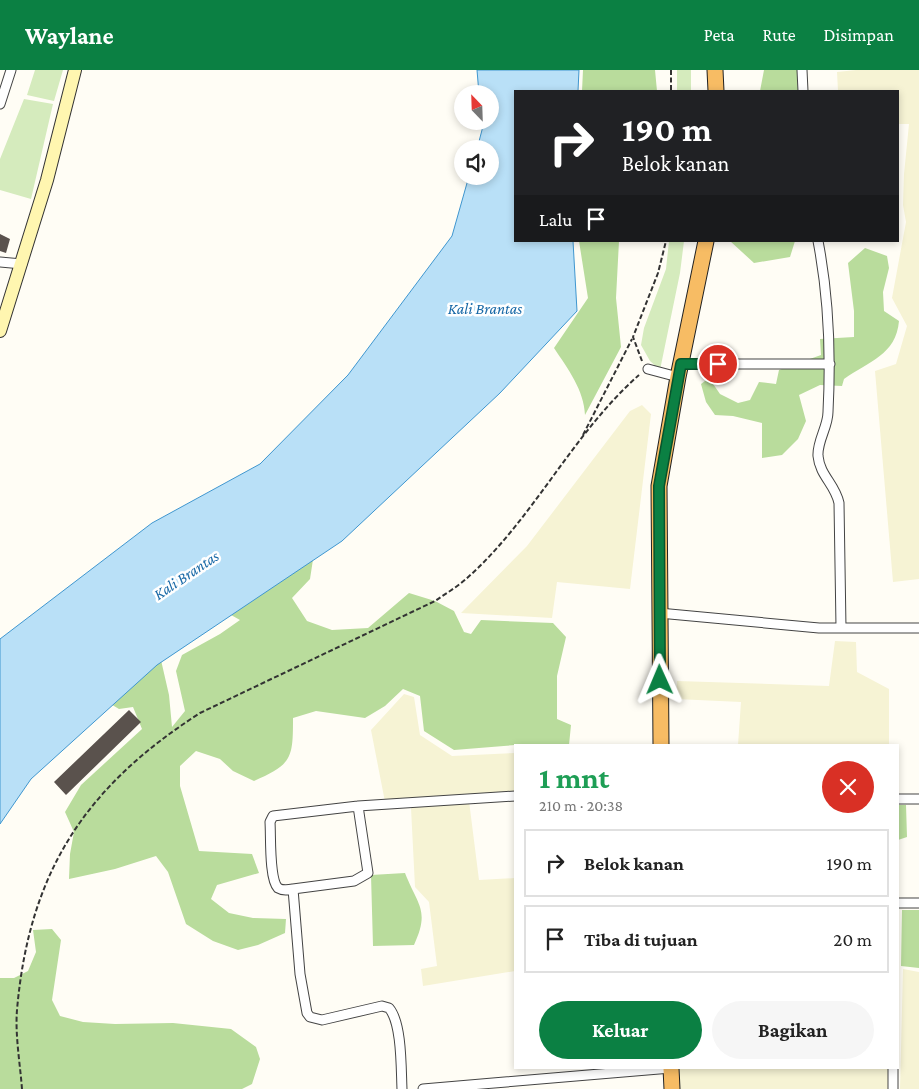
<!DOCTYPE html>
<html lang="id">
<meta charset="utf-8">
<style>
:root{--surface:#fff;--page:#f6f6f6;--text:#222;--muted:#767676;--line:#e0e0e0;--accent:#0b8043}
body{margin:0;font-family:"Crimson Pro",serif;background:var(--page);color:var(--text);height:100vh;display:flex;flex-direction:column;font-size:19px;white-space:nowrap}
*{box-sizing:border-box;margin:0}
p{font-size:16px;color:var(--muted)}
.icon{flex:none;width:28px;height:28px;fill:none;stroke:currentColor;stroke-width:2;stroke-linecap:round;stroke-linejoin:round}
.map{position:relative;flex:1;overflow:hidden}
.panel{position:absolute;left:514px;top:674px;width:385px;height:325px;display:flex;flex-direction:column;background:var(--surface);border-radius:0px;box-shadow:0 2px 8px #0003}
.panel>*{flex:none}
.guide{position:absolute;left:514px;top:20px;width:385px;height:152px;border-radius:0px;box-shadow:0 2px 8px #0003;background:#202124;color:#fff;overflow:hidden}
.needle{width:32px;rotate:337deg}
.fabs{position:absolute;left:454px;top:15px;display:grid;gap:10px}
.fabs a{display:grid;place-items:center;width:45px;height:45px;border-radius:50%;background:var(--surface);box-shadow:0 2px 8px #0003;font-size:25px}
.pin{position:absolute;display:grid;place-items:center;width:42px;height:42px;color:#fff;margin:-21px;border:2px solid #fff;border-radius:50%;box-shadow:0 1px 5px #0007}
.me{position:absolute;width:55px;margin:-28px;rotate:359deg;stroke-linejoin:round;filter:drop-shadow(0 0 4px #0008)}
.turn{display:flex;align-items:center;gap:18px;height:105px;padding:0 25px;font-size:22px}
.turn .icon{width:65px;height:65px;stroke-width:2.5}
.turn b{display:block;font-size:35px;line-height:42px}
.then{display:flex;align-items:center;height:48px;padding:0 25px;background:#0003;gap:10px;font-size:19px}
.round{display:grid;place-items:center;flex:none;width:52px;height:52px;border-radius:26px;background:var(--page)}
.head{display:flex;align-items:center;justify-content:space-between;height:85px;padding:0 25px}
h1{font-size:30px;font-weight:700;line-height:38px;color:#1e9e55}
.primary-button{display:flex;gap:10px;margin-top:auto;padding:10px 25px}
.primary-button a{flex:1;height:58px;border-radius:30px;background:var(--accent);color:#fff;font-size:20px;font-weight:700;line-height:58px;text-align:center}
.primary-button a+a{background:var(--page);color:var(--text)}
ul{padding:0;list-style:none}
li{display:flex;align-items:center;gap:15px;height:68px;margin:0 10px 8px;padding:0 15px;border:2px solid var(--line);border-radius:0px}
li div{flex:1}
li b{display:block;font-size:19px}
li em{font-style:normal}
header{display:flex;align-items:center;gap:30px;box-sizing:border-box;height:70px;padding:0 25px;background:var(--accent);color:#fff}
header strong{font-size:24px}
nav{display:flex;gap:28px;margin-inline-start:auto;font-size:18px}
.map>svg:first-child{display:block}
</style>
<header>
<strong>Waylane</strong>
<nav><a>Peta</a><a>Rute</a><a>Disimpan</a></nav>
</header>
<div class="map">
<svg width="919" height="1019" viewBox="0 0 919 1019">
<rect width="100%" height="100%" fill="#fffdf5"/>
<path fill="#f6f3d4" d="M856,0H919V509L893,512L875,301L896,294L907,256L892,228L906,152L903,135L904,104L909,54H898V21H838L837,2Z
M642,335L651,344L630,519L557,512L552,548L461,543L527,476L630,341Z
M835,571L856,572L857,602L889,619V675H738L741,632L676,629L677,611L829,616Z
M404,624L414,627L420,665L452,686L515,683V723L469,731L479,810L515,808V901L423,916L421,899L437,896L429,832L415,817L411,738L386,737L371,660Z
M903,899L919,902V1019H900Z
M678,998H890L889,1019H678Z"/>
<path fill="#d5ebbd" d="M35,0H63L54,31L27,25Z
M677,0H691V21H677Z
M24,29L53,34L31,129L0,120V89Z
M669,171H684L680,203L660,300L650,291L641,275L644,258L666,199Z"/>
<path fill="#b9dc9c" d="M583,0H655L657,21H582Z
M764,0H797L798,21H760Z
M579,171H619L616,228L621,277L585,345C584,320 568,299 554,278L588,228Z
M730,171H795L790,187L754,193Z
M865,178L887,186L889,198L883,222L884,241L899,251C896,285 869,291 844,309L842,316L820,315L799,325L806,351L798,369L782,385L762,388V353L733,346L715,345L706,332L701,314L709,308L720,324L738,333L750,330L759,312L776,314L779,300L821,285L820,269L854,267V241L848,193Z
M314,483L310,509L292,528L307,551L332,560L368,558L409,523L435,531L454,541L464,562L471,564L481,550L553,553L566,567L557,606V649L571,655L569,675H515L454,680L424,661L420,626L403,619L385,636L365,648L316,641L293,648C293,689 292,694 254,711L233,701L220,689L196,681L180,696V716L199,781L252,784L259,803L217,815L211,829L229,843L253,848L286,849L285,863L258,875L238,880L213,871L186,854L168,802L156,786L115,799L69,809L70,784L74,762L65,742L81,715L142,659L133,637L119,639L99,627L158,577L169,625L172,657L185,641L176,601L182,585L220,564L240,550L215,536Z
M898,735H906L907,767L898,770Z
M405,803C418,836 430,840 414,875L373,876L371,805Z
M902,840H919V898L901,896Z
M52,859L61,870L52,930L60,946L83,952L115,954L173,953L231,959L256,977L260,989L252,1014L242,1019H0V908H14L28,901L36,882L33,860Z"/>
<path fill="#b9e0f7" stroke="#3f96cf" d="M477,0H579L578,21H515V171H573L577,241L500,323L342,471L157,595L31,709L0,754V569L152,453L260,394L348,305L452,166L469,106H490V79H477L482,60V51H490V24H479Z"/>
<path fill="#5a524d" d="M0,164L10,169L6,183L0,181Z
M129,640L141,652L66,725L54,712Z"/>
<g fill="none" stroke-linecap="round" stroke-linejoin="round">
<g stroke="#444" stroke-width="11">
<path id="minor" d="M802,0L803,21
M0,34L11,0
M818,171C829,228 831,284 828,342C828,357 817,371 818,386C820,406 835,414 839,433L841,557
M0,192L22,194
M681,294H830
M648,299L678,307
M659,543L819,558H919
M898,729H919
M293,819C288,820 283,821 278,818C269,809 271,766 270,752L273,746L358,736
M898,833H919
M402,1019C401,998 402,953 389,938L382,936L322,950L310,947L307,943L300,904L293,819L354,811L368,803L358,736L515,726
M423,1019L671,998
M893,1019V998"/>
</g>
<g stroke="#333" stroke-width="14">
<path id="secondary" d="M0,261L47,110L75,0"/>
</g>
<g stroke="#222" stroke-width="17">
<path id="trunk" d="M715,0L716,21
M661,675L659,416L678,307L706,171
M671,998L672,1019"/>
</g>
<path stroke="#333" stroke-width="2" stroke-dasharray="5 2.5" stroke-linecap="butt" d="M671,0V21
M642,291L633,267L658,203L666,171
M583,365L632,269
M22,1019C20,993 15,965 17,940C29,802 85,717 200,643L435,531C445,524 457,517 466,509C533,450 572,364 639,305"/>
<use href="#minor" stroke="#fff" stroke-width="9"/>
<use href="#secondary" stroke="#fff6b0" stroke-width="12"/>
<use href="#trunk" stroke="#f7bc64" stroke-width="15"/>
</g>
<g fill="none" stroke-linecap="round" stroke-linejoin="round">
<g stroke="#07532c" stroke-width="12">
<path id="route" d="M660,610L659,416L681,294H718"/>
</g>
<use href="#route" stroke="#0b8043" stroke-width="9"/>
</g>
<g text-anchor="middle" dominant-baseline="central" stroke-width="5" stroke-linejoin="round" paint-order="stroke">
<g font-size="16" font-style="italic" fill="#1768a6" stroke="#fff">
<text x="485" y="238">Kali Brantas</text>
<text transform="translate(186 505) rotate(-34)">Kali Brantas</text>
</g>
</g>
</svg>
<div class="fabs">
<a><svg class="needle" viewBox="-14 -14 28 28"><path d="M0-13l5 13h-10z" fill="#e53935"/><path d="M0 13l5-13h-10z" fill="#767676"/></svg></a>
<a><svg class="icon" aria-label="sound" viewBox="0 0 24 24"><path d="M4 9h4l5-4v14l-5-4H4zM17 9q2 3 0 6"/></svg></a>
</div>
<div class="pin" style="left:718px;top:294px;background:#d93025"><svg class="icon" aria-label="arrive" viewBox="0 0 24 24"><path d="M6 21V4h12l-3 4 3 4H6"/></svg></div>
<svg class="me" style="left:660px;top:610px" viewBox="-20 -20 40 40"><path d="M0-17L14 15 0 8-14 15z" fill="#0b8043" stroke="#fff" stroke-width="4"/></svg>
<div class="guide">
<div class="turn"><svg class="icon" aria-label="right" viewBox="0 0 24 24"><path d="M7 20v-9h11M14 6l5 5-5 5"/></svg><div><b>190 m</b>Belok kanan</div></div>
<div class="then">Lalu<svg class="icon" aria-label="arrive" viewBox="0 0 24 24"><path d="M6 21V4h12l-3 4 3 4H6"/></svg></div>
</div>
<section class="panel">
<div class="head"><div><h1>1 mnt</h1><p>210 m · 20:38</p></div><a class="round" style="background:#d93025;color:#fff"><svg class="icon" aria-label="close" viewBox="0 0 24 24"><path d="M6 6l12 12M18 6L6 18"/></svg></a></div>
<ul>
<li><svg class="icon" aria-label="right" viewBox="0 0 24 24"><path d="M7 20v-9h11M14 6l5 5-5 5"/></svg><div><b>Belok kanan</b></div><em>190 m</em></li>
<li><svg class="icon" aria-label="arrive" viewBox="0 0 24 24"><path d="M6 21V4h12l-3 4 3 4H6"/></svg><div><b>Tiba di tujuan</b></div><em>20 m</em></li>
</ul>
<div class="primary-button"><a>Keluar</a><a>Bagikan</a></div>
</section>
</div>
